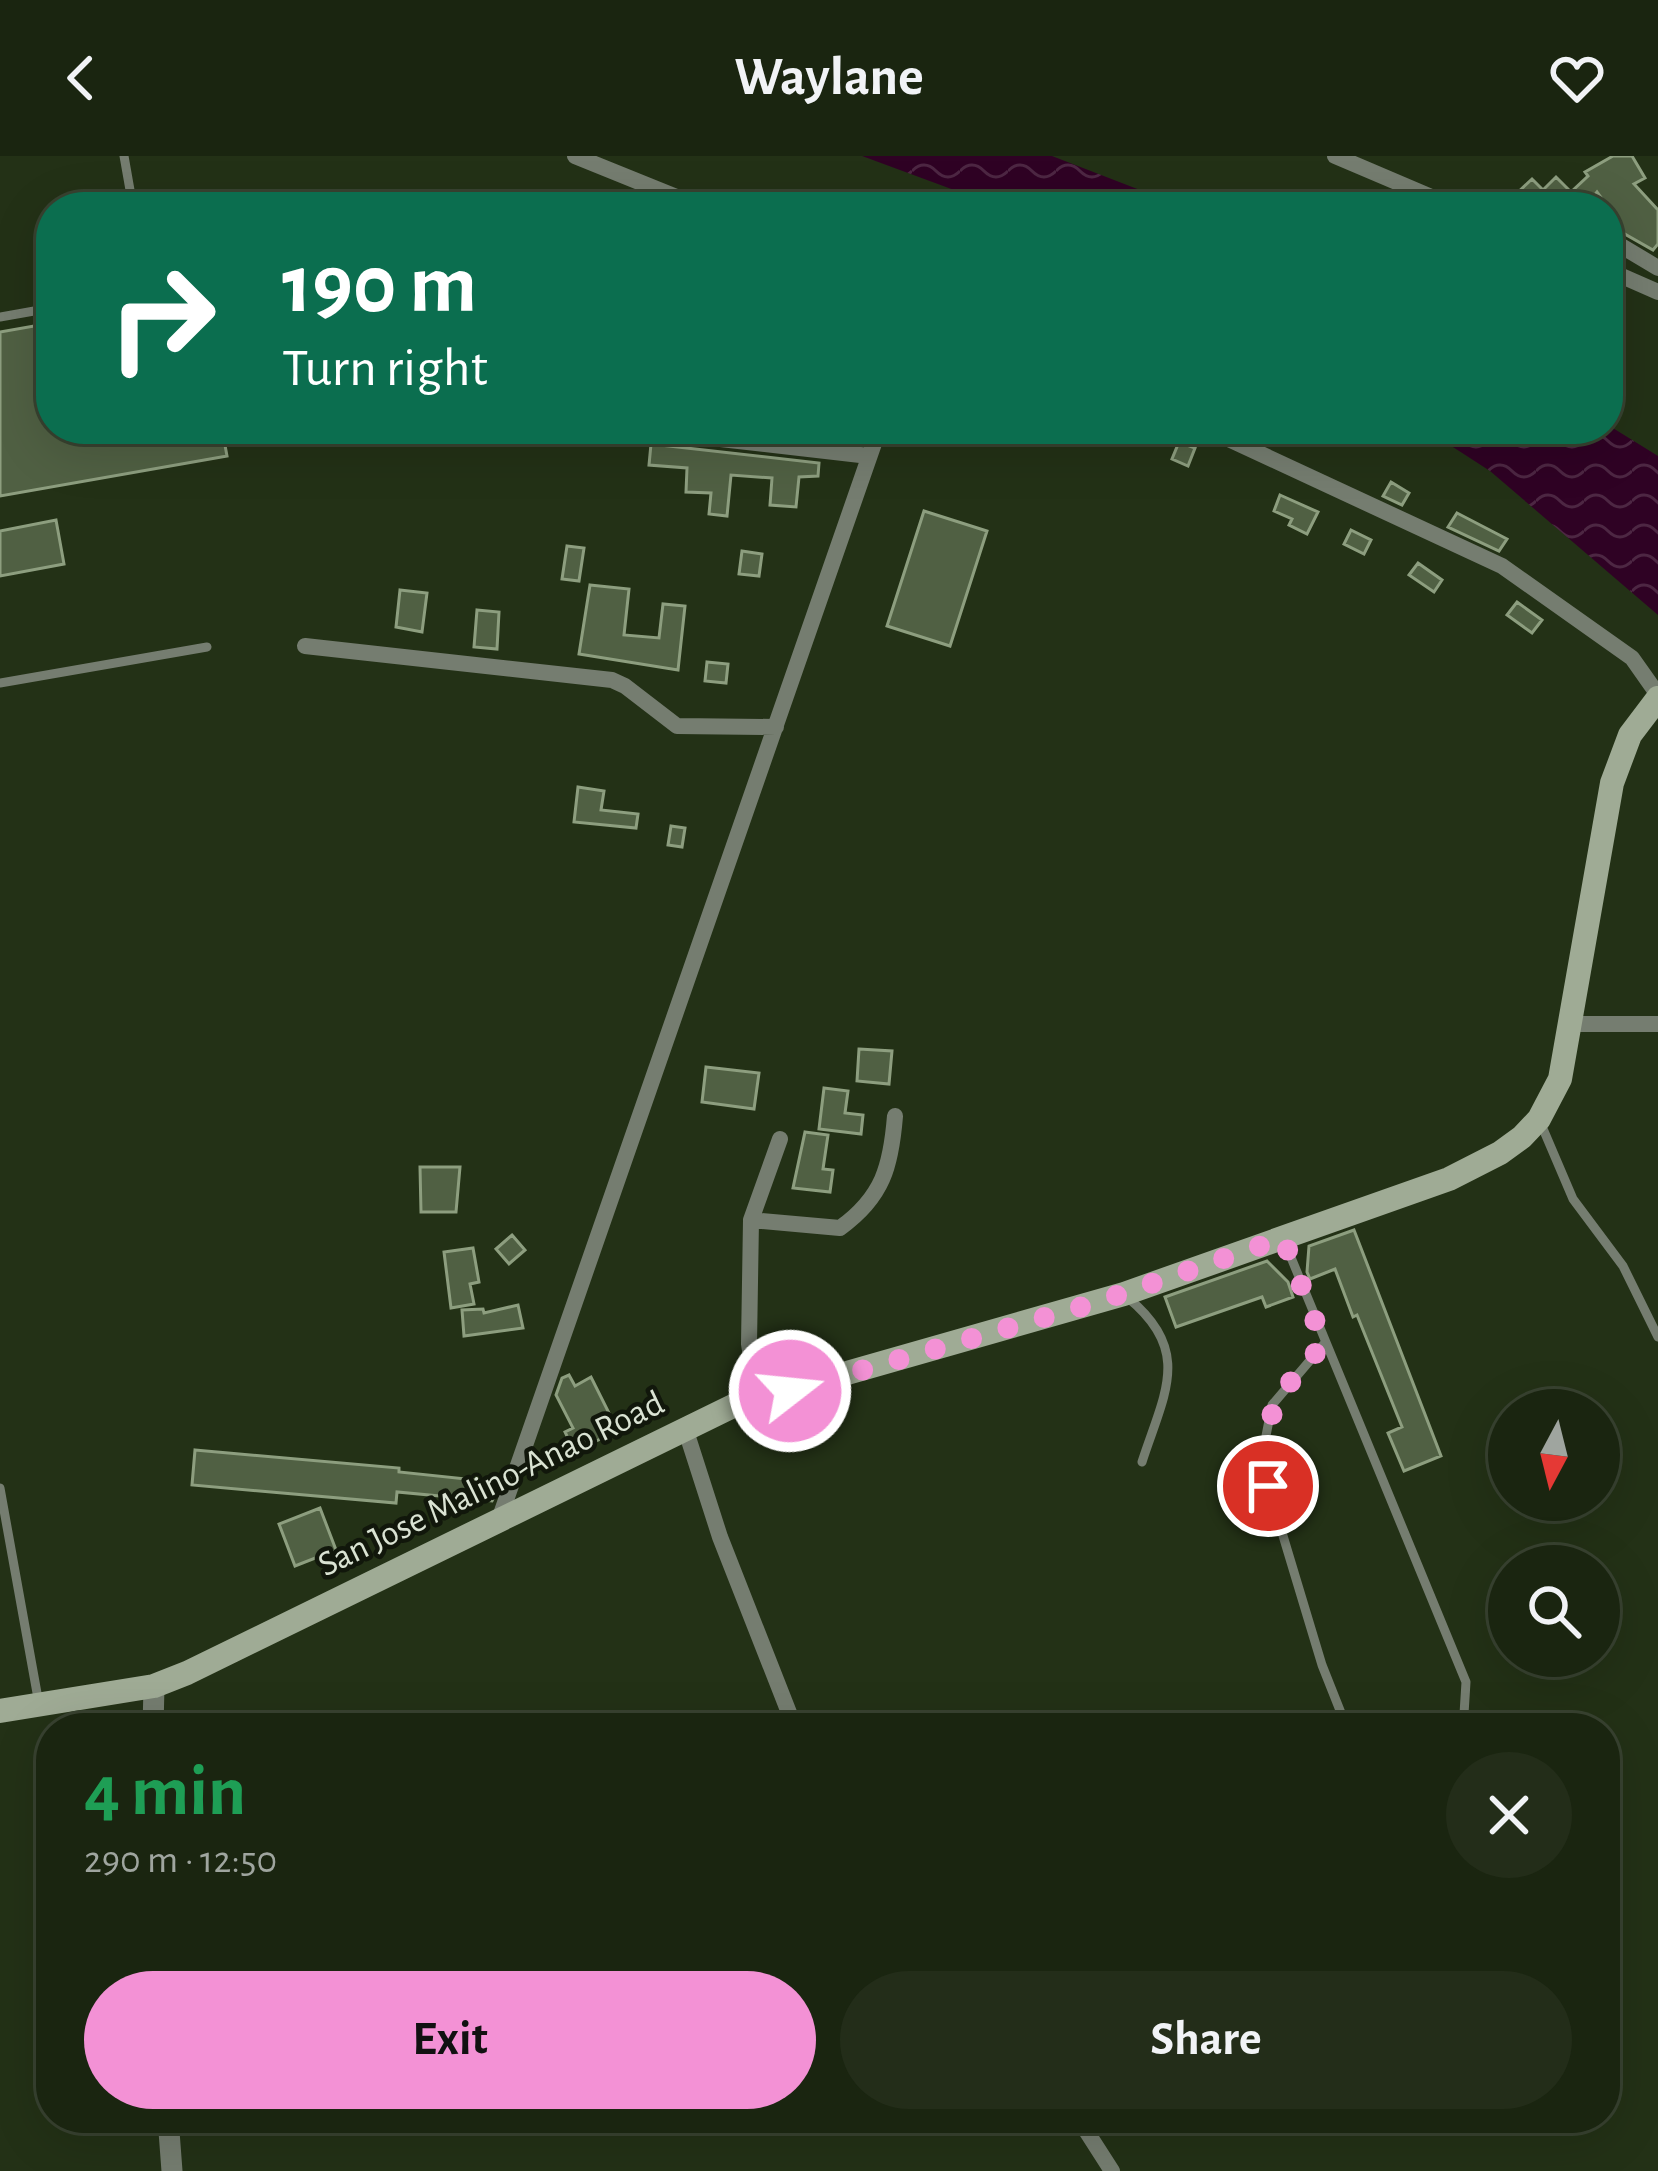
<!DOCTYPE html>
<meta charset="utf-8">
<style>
:root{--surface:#1a2510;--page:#232d19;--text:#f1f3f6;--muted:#9fa59f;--line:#384230;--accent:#f391d5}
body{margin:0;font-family:"Alegreya Sans",sans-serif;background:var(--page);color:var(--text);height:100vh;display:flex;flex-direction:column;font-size:45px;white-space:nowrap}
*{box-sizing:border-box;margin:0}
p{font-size:39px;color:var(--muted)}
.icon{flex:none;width:66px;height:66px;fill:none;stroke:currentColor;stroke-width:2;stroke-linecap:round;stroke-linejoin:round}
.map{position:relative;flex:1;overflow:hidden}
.drawer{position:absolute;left:36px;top:1557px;width:1584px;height:420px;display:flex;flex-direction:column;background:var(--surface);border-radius:48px;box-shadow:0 12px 48px #0002,0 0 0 3px var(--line)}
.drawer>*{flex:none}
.guide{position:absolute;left:36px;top:36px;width:1587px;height:252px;border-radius:48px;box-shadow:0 12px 48px #0002,0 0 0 3px var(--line);background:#0b6e4f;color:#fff;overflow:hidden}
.needle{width:78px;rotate:187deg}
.fabs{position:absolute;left:1488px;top:1233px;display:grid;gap:24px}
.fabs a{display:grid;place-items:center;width:132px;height:132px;border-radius:50%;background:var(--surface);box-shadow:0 12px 48px #0002,0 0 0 3px var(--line);font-size:60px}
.pin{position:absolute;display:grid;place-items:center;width:102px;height:102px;color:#fff;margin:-51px;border:6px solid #fff;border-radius:50%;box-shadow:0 3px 12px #0007}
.me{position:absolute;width:132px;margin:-66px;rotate:74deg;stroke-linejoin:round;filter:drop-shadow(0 0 9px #0008)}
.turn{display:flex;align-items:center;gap:42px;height:252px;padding:0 48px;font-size:54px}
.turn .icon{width:156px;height:156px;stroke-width:2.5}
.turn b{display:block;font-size:84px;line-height:102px}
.round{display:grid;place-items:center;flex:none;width:126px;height:126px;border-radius:63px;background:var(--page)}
.headline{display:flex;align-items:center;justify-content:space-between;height:204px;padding:0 48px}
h1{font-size:72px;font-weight:700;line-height:90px;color:#1e9e55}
.action{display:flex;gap:24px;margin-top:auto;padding:24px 48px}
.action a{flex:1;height:138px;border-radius:72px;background:var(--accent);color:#111;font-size:48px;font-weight:700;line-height:138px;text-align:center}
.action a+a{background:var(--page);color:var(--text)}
header{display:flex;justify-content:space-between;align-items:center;height:156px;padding:0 48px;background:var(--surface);font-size:54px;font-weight:700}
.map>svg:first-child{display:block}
</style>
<header><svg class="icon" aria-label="back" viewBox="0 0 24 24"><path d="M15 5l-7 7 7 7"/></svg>Waylane<svg class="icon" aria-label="heart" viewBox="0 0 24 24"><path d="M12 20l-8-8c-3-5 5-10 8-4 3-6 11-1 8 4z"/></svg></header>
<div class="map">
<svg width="1658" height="2015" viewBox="0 0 1658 2015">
<defs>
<pattern id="water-waves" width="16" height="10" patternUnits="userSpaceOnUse" patternTransform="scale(3)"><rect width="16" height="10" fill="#2f0224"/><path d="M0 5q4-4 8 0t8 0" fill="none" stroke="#4d2743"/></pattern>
</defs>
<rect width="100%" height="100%" fill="#233116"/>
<path fill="url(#water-waves)" d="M862,0H1052L1184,51H1000Z
M1608,269L1658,300V459L1490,315L1425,273H1608Z"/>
<path fill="#506043" stroke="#8d9e7f" stroke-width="3" d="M1613,0H1632L1645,22L1634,28L1658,54V88L1653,94L1609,69L1608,51L1597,36L1585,51H1524L1514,40L1532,23L1543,34L1556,21L1571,36L1588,20L1585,16Z
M51,167V273H222L227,300L0,340V176Z
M745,273H820L819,281Z
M1179,286L1195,292L1188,310L1172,303Z
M651,288L819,307L818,320L799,321L796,351L770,349L772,322L731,319L727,360L709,358L711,337L686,336L687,312L649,309Z
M1391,326L1409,337L1402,349L1383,340Z
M1280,339L1318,356L1307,378L1289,369L1292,363L1274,355Z
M924,355L987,375L950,490L887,470Z
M1457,357L1507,383L1499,395L1448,371Z
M56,364L64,408L0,420V375Z
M1351,374L1371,384L1364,398L1344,388Z
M567,390L584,392L579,425L562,423Z
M742,395L762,398L759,420L739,418Z
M1418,407L1442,424L1434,436L1409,419Z
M590,429L629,433L624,479L659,482L663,448L685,450L678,514L579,498Z
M400,434L427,437L422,476L396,471Z
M1517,446L1542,464L1532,477L1507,459Z
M477,454L499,456L497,493L474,491Z
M707,506L728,508L726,527L705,525Z
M578,631L604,635L601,654L638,658L636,672L574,666Z
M671,670L685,672L682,691L668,689Z
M859,893L892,895L889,928L857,925Z
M706,911L759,917L754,953L702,946Z
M824,932L848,935L845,957L863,959L861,978L819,973Z
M805,976L828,979L823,1013L833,1014L830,1036L793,1032Z
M420,1011H460L456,1056H421Z
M1354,1074L1441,1300L1404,1315L1388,1277L1402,1271L1357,1159L1353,1161L1335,1113L1310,1123L1307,1116L1309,1090Z
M512,1079L525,1094L509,1108L496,1093Z
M473,1092L479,1126L470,1128L474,1148L451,1152L444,1096Z
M1267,1105L1288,1126L1293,1141L1266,1151L1262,1141L1176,1171L1165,1141Z
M518,1149L523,1172L464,1180L462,1154L483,1153L484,1157Z
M569,1219L575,1230L591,1221L618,1275L574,1295L565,1276L573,1272L556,1239L562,1222Z
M195,1294L399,1312V1316L495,1326L494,1341L492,1345L397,1336L396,1347L192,1329Z
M320,1352L336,1394L295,1410L279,1368Z"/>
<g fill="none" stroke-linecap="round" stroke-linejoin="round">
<path stroke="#757d70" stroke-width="9" d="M124,0L133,51
M0,161L51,152
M0,527L207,491
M1541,968L1573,1043L1623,1110L1658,1181
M1283,1082L1466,1526L1464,1558L1455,1572
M1128,1142C1193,1195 1164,1238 1142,1306
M1324,1188L1272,1249L1263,1295L1268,1330L1322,1509L1347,1572
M0,1332L39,1548"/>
<path stroke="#757d70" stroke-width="16" d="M575,0L701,51
M1335,0L1455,51
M1608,82L1658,112
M1608,114L1658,136
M632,273L869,300
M1207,273L1502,410L1632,502L1658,539
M305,490L612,524L625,530L677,570L776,571
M1571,868H1658
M751,1064L780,983
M749,1246L755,1226L749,1188L751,1064L840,1072C883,1041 891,1010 895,960
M685,1272L720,1381L795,1572
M499,1364L879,273
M1078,1962L1112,2015"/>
<path stroke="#757d70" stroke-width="21" d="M153,1572L154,1530
M168,1962L172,2015"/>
<path stroke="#9fab95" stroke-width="24" d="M0,1555L154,1530L187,1517L735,1249L1124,1138L1449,1023L1500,997L1522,981L1539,963L1560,923L1612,627L1630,579L1658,542"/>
</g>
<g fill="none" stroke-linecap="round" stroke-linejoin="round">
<path stroke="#f391d5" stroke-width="21" stroke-dasharray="0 37.8" d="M790,1235L1098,1146L1283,1082L1324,1188C1279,1236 1257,1262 1268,1330"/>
</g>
<g text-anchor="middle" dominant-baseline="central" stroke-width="9" stroke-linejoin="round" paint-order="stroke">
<g font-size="36" fill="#dae3d3" stroke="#11170b">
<text transform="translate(491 1328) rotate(-26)">San Jose Malino-Anao Road</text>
</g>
</g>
</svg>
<div class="fabs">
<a><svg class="needle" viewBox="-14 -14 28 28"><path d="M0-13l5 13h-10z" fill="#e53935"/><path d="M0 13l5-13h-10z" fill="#9fa59f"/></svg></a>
<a><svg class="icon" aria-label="search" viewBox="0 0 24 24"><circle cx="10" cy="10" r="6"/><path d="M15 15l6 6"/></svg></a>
</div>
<div class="pin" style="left:1268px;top:1330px;background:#d93025"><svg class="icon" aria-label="arrive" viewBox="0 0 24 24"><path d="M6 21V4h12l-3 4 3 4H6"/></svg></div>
<svg class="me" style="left:790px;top:1235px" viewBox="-20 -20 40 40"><circle r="17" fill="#f391d5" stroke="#fff" stroke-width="3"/><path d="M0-11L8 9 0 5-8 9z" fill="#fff"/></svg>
<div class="guide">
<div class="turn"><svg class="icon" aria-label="right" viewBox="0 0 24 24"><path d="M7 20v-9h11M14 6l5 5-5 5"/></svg><div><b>190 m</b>Turn right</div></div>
</div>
<section class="drawer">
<div class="headline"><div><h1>4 min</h1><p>290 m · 12:50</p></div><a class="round"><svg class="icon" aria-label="close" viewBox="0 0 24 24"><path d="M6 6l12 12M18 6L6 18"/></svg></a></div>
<div class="action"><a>Exit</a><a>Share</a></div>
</section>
</div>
